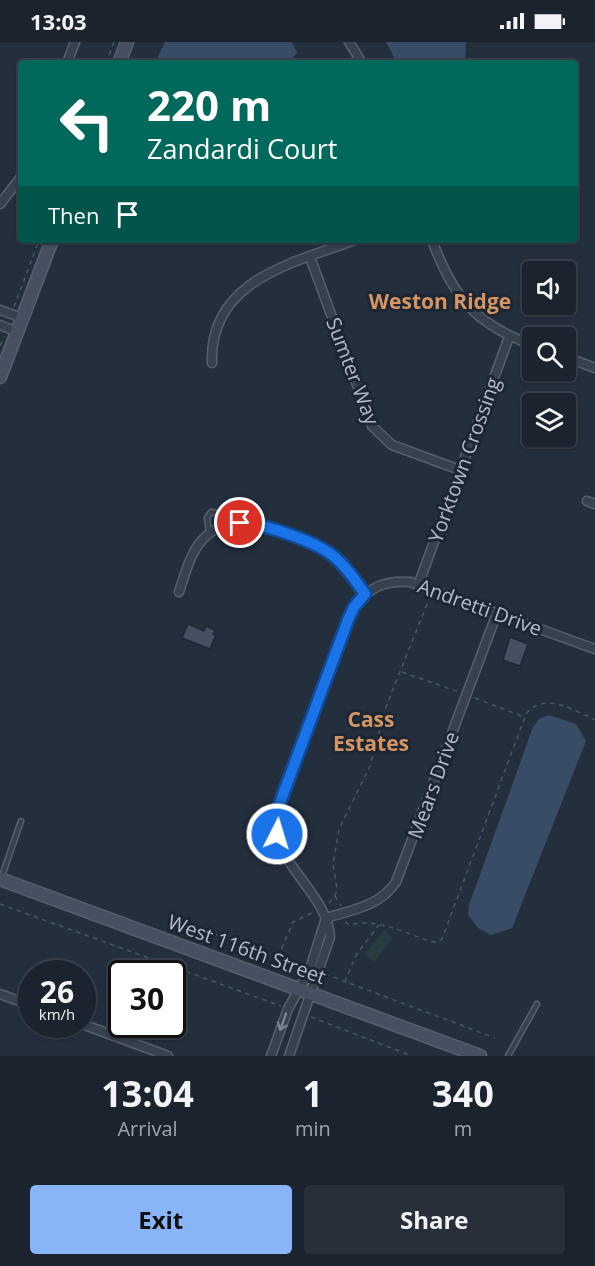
<!DOCTYPE html>
<style>
:root{--surface:#1b232e;--page:#282f3a;--text:#f1f3f6;--muted:#a0a4aa;--line:#39404a;--accent:#8ab4f8}
body{margin:0;font-family:"Open Sans",sans-serif;background:var(--page);color:var(--text);height:100vh;display:flex;flex-direction:column;font-size:22px;white-space:nowrap}
*{box-sizing:border-box;margin:0}
p{font-size:20px;color:var(--muted)}
.icon{flex:none;width:33px;height:33px;fill:none;stroke:currentColor;stroke-width:2;stroke-linecap:round;stroke-linejoin:round}
.map{position:relative;height:1014px;overflow:hidden}
.details{display:flex;flex-direction:column;background:var(--surface);flex:1}
.details>*{flex:none}
.top-card{position:absolute;left:18px;top:18px;width:560px;height:183px;border-radius:6px;box-shadow:0 2px 4px #0004,0 0 0 2px var(--line);background:#00695c;color:#fff;overflow:hidden}
.buttons{position:absolute;left:522px;top:219px;display:grid;gap:12px}
.buttons a{display:grid;place-items:center;width:54px;height:54px;border-radius:6px;background:var(--surface);box-shadow:0 2px 4px #0004,0 0 0 2px var(--line);font-size:30px}
.speed{position:absolute;left:18px;top:918px;display:flex;gap:12px;font-size:30px;font-weight:700;text-align:center}
.speed>*{display:grid;place-content:center;width:78px;height:78px;border-radius:50%;background:var(--surface);box-shadow:0 2px 4px #0004,0 0 0 2px var(--line);line-height:1}
.speed small{font-size:15px;font-weight:400}
.speed .limit{border:3px solid #111;border-radius:9px;background:#fff;color:#111}
.pin{position:absolute;display:grid;place-items:center;width:51px;height:51px;color:#fff;margin:-26px;border:3px solid #fff;border-radius:50%;box-shadow:0 2px 6px #0007}
.me{position:absolute;width:66px;margin:-33px;rotate:5deg;stroke-linejoin:round;filter:drop-shadow(0 0 4px #0008)}
.turn{display:flex;align-items:center;gap:21px;height:126px;padding:0 30px;font-size:27px}
.turn .icon{width:78px;height:78px;stroke-width:2.5}
.turn b{display:block;font-size:42px;line-height:51px}
.then{display:flex;align-items:center;height:57px;padding:0 30px;background:#0003;gap:12px;font-size:22px}
.eta{display:flex;justify-content:space-evenly;align-items:center;height:102px;text-align:center}
.eta b{font-size:36px;font-weight:700;line-height:42px}
.primary-button{display:flex;gap:12px;margin-top:auto;padding:12px 30px}
.primary-button a{flex:1;height:69px;border-radius:6px;background:var(--accent);color:#111;font-size:24px;font-weight:700;line-height:69px;text-align:center}
.primary-button a+a{background:var(--page);color:var(--text)}
.status{display:flex;justify-content:space-between;align-items:center;height:42px;padding:0 30px;background:var(--surface);direction:ltr}
.status svg{height:16px;fill:currentColor}
.map>svg:first-child{display:block}
</style>
<div class="status"><b>13:03</b><svg viewBox="0 0 49 12"><path d="M0 12V9h3v3zM5 12V6h3v6zM10 12V3h3v9zM15 12V0h3v12zM26 1h20v11H26zM47 4h2v5h-2z"/></svg></div>
<div class="map">
<svg width="595" height="1014" viewBox="0 0 595 1014">
<rect width="100%" height="100%" fill="#242f3e"/>
<path fill="#263c3f" d="M384,888L393,896L374,920L365,912Z"/>
<path fill="#394c67" d="M165,0H292L297,11L288,21H155Z
M386,0H466L465,21H397Z
M549,673L576,682L586,699L512,886L491,893L478,886L468,873L469,863L533,685L539,677Z"/>
<path fill="#455162" stroke="#1f2835" stroke-width="1.5" d="M188,582L204,589L206,584L215,588L213,592L216,593L210,607L182,596Z
M510,595L528,602L520,624L503,618Z"/>
<g fill="none" stroke-linecap="round" stroke-linejoin="round">
<g stroke="#565f6c" stroke-width="7">
<path id="lane" d="M209,490L207,476L211,470L224,472L229,481
M2,834L21,779
M508,1014L537,962"/>
</g>
<g stroke="#565f6c" stroke-width="11">
<path id="street" d="M349,0L362,21
M67,21L75,0
M0,162L21,135
M432,198C453,255 475,282 532,303
M310,215L372,384L392,403L460,428
M0,268L22,276
M0,283L17,290
M566,315L595,326
M212,321C209,238 293,221 355,198
M587,459L595,462
M419,541L509,295
M179,550C186,529 192,503 211,490C221,483 235,480 246,481C266,483 312,499 328,511C343,521 355,537 365,551
M326,876C352,868 380,864 396,840L497,571
M0,952L32,964
M82,982L168,1014
M271,1014L288,967L310,927L326,876
M289,1014L330,895C327,849 271,822 276,774L354,565C369,545 386,538 410,540L595,607"/>
</g>
<g stroke="#565f6c" stroke-width="15">
<path id="secondary" d="M119,21L127,0
M0,335L52,198
M0,837L480,1014"/>
</g>
<path stroke="#44595c" stroke-width="1.5" stroke-dasharray="4.5 4.5" stroke-linecap="butt" d="M106,21L114,0
M14,265L39,198
M0,304L4,295
M402,630L459,650
M475,656L524,675
M335,854L341,864
M329,861L335,854L337,847L333,822L339,787L370,724L387,662L430,555
M0,862L281,964
M173,877L303,924
M345,880L350,883C380,875 406,893 434,900L442,897L526,672C544,649 574,668 595,678
M278,915L293,880L314,870
M325,932L495,996
M345,940L356,913L379,883
M311,975L412,1014"/>
<use href="#lane" stroke="#38414e" stroke-width="4"/>
<use href="#street" stroke="#38414e" stroke-width="8"/>
<use href="#secondary" stroke="#465061" stroke-width="12"/>
</g>
<defs><path id="oneway-shaft" d="M-6 0H5M1.5-3L5.5 0L1.5 3" fill="none" stroke-width="1.6" stroke-linecap="round" stroke-linejoin="round" transform="scale(1.5)"/></defs>
<use stroke="#7c8592" href="#oneway-shaft" transform="translate(283 980) rotate(110)"/>
<g fill="none" stroke-linecap="round" stroke-linejoin="round">
<g stroke="#114b97" stroke-width="15">
<path id="route" d="M240,481C262,481 314,499 332,513C345,523 355,538 365,552L354,565L348,578L278,766L277,792"/>
</g>
<use href="#route" stroke="#1a73e8" stroke-width="10"/>
</g>
<g text-anchor="middle" dominant-baseline="central" stroke-width="6" stroke-linejoin="round" paint-order="stroke">
<g font-size="20" fill="#b4bcc9" stroke="#1d2633">
<text transform="translate(353 329) rotate(69)">Sumter Way</text>
<text transform="translate(464 418) rotate(-70)">Yorktown Crossing</text>
<text transform="translate(480 565) rotate(20)">Andretti Drive</text>
<text transform="translate(433 743) rotate(-70)">Mears Drive</text>
<text transform="translate(247 907) rotate(20)">West 116th Street</text>
</g>
<g font-size="21" font-weight="bold" fill="#d59563" stroke="#1d2633">
<text x="440" y="259">Weston Ridge</text>
<text x="371" y="677">Cass<tspan x="371" dy="24">Estates</tspan></text>
</g>
</g>
</svg>
<div class="buttons">
<a><svg class="icon" aria-label="sound" viewBox="0 0 24 24"><path d="M4 9h4l5-4v14l-5-4H4zM17 9q2 3 0 6"/></svg></a>
<a><svg class="icon" aria-label="search" viewBox="0 0 24 24"><circle cx="10" cy="10" r="6"/><path d="M15 15l6 6"/></svg></a>
<a><svg class="icon" aria-label="layers" viewBox="0 0 24 24"><path d="M12 4l9 5-9 5-9-5zM3 14l9 5 9-5"/></svg></a>
</div>
<div class="speed"><div>26<small>km/h</small></div><div class="limit">30</div></div>
<div class="pin" style="left:240px;top:481px;background:#d93025"><svg class="icon" aria-label="arrive" viewBox="0 0 24 24"><path d="M6 21V4h12l-3 4 3 4H6"/></svg></div>
<svg class="me" style="left:277px;top:792px" viewBox="-20 -20 40 40"><circle r="17" fill="#1a73e8" stroke="#fff" stroke-width="3"/><path d="M0-11L8 9 0 5-8 9z" fill="#fff"/></svg>
<div class="top-card">
<div class="turn"><svg class="icon" aria-label="left" viewBox="0 0 24 24"><path d="M17 20v-9H6M10 6l-5 5 5 5"/></svg><div><b>220 m</b>Zandardi Court</div></div>
<div class="then">Then<svg class="icon" aria-label="arrive" viewBox="0 0 24 24"><path d="M6 21V4h12l-3 4 3 4H6"/></svg></div>
</div>
</div>
<section class="details">
<div class="eta">
<div><b>13:04</b><p>Arrival</p></div>
<div><b>1</b><p>min</p></div>
<div><b>340</b><p>m</p></div>
</div>
<div class="primary-button"><a>Exit</a><a>Share</a></div>
</section>
